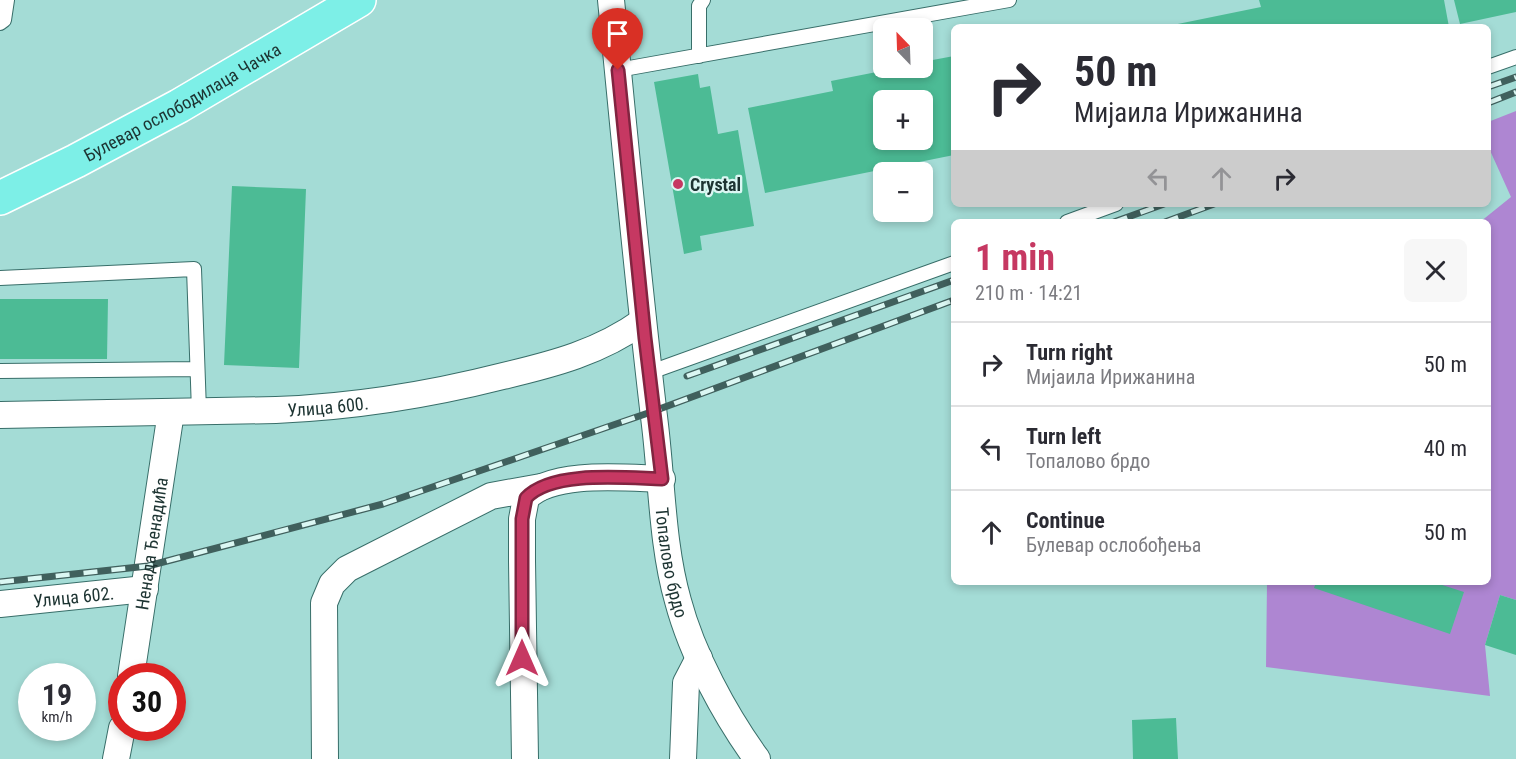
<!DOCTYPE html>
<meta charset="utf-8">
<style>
:root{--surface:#fff;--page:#f7f7f7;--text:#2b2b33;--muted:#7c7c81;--line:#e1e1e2;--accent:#c63862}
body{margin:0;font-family:"Roboto Condensed",sans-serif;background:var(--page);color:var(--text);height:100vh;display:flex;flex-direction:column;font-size:22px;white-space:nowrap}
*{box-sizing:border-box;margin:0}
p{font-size:20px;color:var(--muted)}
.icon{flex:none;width:33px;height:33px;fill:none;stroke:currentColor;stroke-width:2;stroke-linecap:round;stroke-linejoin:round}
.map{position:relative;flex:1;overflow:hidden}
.side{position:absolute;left:951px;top:219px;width:540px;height:366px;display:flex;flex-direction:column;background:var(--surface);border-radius:9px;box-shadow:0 3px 9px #0003}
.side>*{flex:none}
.banner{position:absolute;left:951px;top:24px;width:540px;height:183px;border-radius:9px;box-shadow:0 3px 9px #0003;background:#fff;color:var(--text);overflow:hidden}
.needle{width:39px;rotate:337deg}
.buttons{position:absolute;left:873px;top:18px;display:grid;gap:12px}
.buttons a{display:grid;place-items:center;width:60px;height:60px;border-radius:9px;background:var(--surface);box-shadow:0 3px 9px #0003;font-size:30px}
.speed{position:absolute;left:18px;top:663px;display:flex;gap:12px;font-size:30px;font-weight:700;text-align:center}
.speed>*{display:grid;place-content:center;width:78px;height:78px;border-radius:50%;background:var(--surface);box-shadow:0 3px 9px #0003;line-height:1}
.speed small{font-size:15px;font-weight:400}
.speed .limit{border:9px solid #d22;background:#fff;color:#111}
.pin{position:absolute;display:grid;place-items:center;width:51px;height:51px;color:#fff;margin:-62px -26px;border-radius:50% 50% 50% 0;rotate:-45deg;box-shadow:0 0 6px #0007}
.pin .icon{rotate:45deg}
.me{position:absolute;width:66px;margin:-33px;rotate:0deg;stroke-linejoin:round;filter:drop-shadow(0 0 4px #0008)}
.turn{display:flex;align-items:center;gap:21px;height:126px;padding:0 24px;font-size:27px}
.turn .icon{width:78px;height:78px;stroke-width:2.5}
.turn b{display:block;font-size:42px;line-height:51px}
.lanes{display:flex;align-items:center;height:57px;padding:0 24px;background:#0003;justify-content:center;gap:30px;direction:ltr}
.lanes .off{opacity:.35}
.round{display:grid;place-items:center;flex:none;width:63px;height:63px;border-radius:9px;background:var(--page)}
.headline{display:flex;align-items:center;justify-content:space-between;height:102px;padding:0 24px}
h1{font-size:36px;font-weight:700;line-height:45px;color:var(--accent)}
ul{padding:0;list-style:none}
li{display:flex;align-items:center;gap:18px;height:84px;padding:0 24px;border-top:2px solid var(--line)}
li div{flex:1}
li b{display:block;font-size:22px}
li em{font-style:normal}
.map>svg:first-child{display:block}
</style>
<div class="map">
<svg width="1516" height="759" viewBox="0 0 1516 759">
<rect width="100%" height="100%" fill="#a4dcd6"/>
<path fill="#ae86d2" d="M1516,111V600L1500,595L1485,645L1490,696L1266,667L1267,582H1488V222H1480L1511,197L1488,146V122Z"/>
<path fill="#4cbb95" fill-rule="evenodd" d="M1259,0H1444L1449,27H1163L1261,7Z
M1454,0H1516V12L1460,24Z
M954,56V155L765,193L748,108L833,91L831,81L897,68H922V62ZM884,100H922V140H884Z
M698,74L700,88L710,86L718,134L738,130L754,226L700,236L702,250L684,254L654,82Z
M232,186L306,189L299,368L224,365Z
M0,299H108L107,359H0Z
M1316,582H1433L1464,592L1450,634L1314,588Z
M1500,595L1516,600V655L1485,645Z
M1176,718L1178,759H1133L1132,720Z"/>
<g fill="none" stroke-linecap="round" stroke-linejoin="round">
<g stroke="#386e69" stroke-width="16">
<path id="lane" d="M0,23L4,20L7,0
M699,56V6L703,0
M1488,67L1516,57
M618,70L1009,0
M1067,222L1116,204
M0,278L194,269L199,411
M0,371L197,369
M648,373L954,263"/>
</g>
<g stroke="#386e69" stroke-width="28">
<g id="street">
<path id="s1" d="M611,0C625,142 638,284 655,425C662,483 662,545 678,601C692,654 725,715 757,759"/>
<path id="s2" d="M0,415L276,410C353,407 428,395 503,376C554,364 600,352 643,321"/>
<path id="s3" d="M0,604L145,589"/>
<path id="s4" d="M131,676L171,412"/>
<path d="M116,759L122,728"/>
<path d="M325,759L324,603L332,584L347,569L491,496L541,487"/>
<path d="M525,759L522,561V519L526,498C552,470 626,478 662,479"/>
<path d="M683,759L686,683L699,658"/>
</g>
</g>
<g stroke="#fff" stroke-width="36">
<g id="primary">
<path id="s5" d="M0,198L76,161L179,106L359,0"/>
</g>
</g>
<use href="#lane" stroke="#fff" stroke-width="14"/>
<use href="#street" stroke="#fff" stroke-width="26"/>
<use href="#primary" stroke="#7defe7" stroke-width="33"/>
<g stroke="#40605d" stroke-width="7">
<path id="rail" d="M1488,87L1516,77
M1488,103L1516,92
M1114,222L1164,204
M1165,222L1214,204
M687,376L954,280
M0,582L148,566L383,504L654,411L954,300"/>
</g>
<use href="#rail" stroke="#dbf7f3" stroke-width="4.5" stroke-dasharray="14" stroke-linecap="butt"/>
</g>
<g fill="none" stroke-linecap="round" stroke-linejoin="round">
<g stroke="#812440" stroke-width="15">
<path id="route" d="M522,658V519L526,498C552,470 626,478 662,479L645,338L618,70"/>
</g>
<use href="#route" stroke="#c63862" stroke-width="10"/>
</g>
<circle fill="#c63862" stroke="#dbf7f3" stroke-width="2" cx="678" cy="184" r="6"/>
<g text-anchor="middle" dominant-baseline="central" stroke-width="4.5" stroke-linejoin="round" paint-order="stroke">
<g font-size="18" fill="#1d3432" stroke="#dbf7f3">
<text stroke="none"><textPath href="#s5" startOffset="206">Булевар ослободилаца Чачка</textPath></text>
<text stroke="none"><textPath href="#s2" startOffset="328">Улица 600.</textPath></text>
<text stroke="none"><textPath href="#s4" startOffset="134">Ненада Ђенадића</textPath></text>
<text stroke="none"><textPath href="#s1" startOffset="566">Топалово брдо</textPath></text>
<text stroke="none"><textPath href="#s3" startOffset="74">Улица 602.</textPath></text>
</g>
<g font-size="18" font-weight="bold" fill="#1d3432" stroke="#dbf7f3" text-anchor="start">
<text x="690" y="184">Crystal</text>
</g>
</g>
</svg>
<div class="buttons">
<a><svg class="needle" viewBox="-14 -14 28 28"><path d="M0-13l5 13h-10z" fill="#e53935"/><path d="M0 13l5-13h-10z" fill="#7c7c81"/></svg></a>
<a>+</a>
<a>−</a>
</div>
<div class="speed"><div>19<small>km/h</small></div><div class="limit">30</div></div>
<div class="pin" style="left:618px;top:70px;background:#d93025"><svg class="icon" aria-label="arrive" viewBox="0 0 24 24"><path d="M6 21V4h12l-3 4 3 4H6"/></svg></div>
<svg class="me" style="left:522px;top:658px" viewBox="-20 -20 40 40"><path d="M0-17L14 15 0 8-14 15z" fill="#c63862" stroke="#fff" stroke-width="4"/></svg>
<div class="banner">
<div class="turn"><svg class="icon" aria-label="right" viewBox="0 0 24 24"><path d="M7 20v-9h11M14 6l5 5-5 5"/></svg><div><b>50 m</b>Мијаила Ирижанина</div></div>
<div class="lanes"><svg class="icon off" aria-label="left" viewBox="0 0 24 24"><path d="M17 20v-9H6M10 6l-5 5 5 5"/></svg><svg class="icon off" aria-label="ahead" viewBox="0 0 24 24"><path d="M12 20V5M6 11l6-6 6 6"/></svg><svg class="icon" aria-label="right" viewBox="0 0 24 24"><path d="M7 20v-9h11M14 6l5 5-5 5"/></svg></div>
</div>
<section class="side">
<div class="headline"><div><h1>1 min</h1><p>210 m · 14:21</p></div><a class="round"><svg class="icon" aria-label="close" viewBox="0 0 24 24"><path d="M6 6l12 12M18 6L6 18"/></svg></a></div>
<ul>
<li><svg class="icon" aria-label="right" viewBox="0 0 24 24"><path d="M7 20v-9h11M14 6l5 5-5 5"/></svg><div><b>Turn right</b><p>Мијаила Ирижанина</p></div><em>50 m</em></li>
<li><svg class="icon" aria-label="left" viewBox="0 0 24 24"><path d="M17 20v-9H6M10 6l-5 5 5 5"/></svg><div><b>Turn left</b><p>Топалово брдо</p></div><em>40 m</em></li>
<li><svg class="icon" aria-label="ahead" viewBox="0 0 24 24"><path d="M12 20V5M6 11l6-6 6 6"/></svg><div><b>Continue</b><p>Булевар ослобођења</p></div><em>50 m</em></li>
</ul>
</section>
</div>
